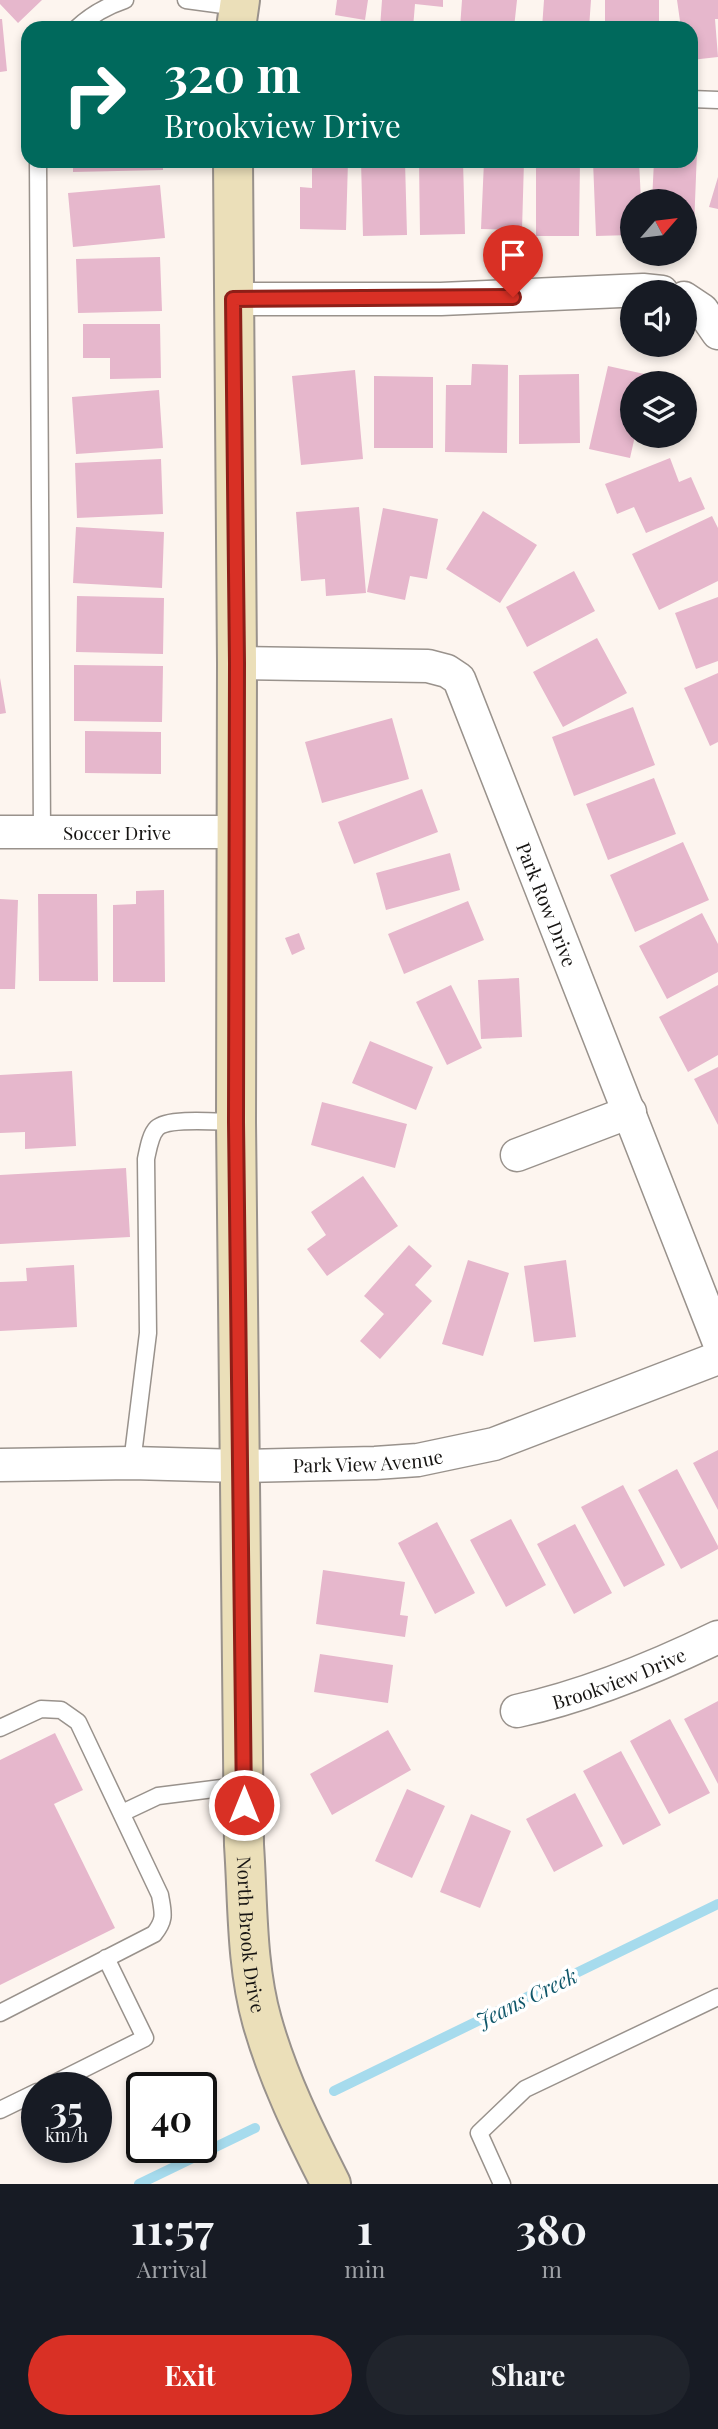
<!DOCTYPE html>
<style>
:root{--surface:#171b24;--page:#20242c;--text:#f1f3f6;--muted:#9ea1a6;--accent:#d93025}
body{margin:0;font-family:"Playfair Display",serif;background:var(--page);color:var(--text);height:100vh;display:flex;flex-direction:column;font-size:26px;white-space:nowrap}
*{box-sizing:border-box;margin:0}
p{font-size:23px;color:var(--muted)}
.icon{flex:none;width:38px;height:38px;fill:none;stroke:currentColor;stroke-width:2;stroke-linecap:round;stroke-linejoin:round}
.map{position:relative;height:2184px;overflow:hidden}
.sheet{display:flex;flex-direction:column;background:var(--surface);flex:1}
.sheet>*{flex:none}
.banner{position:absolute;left:21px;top:21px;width:677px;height:147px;border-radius:21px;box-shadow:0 4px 10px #0003;background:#00695c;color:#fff;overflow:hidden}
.needle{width:46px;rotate:62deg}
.tools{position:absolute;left:620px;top:189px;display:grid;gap:14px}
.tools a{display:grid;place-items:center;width:77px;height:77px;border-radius:50%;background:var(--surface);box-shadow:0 4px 10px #0003;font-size:35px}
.speed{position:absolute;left:21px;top:2072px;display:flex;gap:14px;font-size:35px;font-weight:700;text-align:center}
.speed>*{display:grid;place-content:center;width:91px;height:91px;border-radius:50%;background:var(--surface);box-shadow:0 4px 10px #0003;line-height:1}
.speed small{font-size:18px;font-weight:400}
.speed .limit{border:4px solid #111;border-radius:10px;background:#fff;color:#111}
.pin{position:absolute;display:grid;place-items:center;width:60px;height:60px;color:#fff;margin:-72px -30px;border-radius:50% 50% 50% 0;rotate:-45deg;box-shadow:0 0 7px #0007}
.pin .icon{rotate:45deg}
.me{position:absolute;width:77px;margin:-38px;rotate:0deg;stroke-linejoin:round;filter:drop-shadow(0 0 5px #0008)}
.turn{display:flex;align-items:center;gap:24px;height:147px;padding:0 28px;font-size:32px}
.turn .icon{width:91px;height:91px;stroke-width:2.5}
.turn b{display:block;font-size:49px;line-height:60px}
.eta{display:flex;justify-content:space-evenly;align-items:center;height:119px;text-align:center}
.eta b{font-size:42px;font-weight:700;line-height:49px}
.primary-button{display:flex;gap:14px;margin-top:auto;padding:14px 28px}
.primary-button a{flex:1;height:80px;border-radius:42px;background:var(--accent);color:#fff;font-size:28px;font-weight:700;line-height:80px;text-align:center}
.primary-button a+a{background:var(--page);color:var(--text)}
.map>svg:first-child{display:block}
</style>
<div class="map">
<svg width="718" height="2184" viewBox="0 0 718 2184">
<rect width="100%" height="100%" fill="#fdf5ef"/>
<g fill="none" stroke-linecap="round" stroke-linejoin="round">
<path stroke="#a6dbed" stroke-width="10" d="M334,2091L718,1904
M139,2184L255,2128"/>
</g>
<path fill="#e6b7cc" d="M0,0H42L18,23L0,4Z
M337,0H368L365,20L335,15Z
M382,0H443V7L415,4L413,28H380Z
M462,0H517L514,28H460Z
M544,0H591L589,28H542Z
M605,0H659V28H605Z
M677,0H718V19H715L718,57L691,60V28H681Z
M0,19H2L7,71L0,72Z
M691,151H697L694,227L684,226V201H652L654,161H691Z
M73,161H163V170L73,172Z
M312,161H348L346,230L300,229V187L312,188Z
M361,161H405L407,235L363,236Z
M419,161H463L465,234L420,235Z
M484,161H524L522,230L481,229Z
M536,161H580L579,236H536Z
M593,161H639L641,201H632V235L596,236Z
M718,177V209L709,207Z
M160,185L165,238L73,247L68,193Z
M160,257L162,311L78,313L76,259Z
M83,324H160L161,378L110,379V358H83Z
M472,364L508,365L507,453L445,452L446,385H471Z
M608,366L649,375L647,383H632V436H635L630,458L589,449Z
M355,370L363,459L301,465L292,376Z
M579,374L580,443L519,444V375Z
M374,376L433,377V448H374Z
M159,390L163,448L76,454L72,397Z
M670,458L679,482L691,477L705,509L646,533L634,507L617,514L605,484Z
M161,459L163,514L77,518L75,463Z
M359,507L366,593L326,596L325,579L301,581L296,512Z
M383,508L438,519L427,579L410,576L405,600L367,592Z
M483,511L537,545L500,603L446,569Z
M712,516L718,528V581L659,610L632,554Z
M76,527L164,532L162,588L73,583Z
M574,571L595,611L527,647L506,607Z
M77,596L164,598L163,654L76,652Z
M718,597V661L696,669L675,613Z
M597,638L627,693L563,727L533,672Z
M74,665L163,666L162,722L74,721Z
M718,673V742L710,746L684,688Z
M0,678L6,713L0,714Z
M633,707L655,765L574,796L552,737Z
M392,718L409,779L322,803L305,742Z
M85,731L161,732V774L85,773Z
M654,778L676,834L608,860L586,804Z
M422,789L438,832L354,864L338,822Z
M683,842L709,900L635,932L610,875Z
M450,853L460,890L386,910L376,873Z
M164,890L165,982H113V905L136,904V891Z
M38,894H97L98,981H39Z
M0,899L18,900L15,989H0Z
M468,901L484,940L404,974L388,934Z
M702,913L718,944V972L667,999L639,946Z
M299,933L305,949L292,955L285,938Z
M519,978L522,1037L481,1039L478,980Z
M451,985L482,1048L447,1065L416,1002Z
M718,985V1055L688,1072L659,1017Z
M370,1041L433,1067L416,1110L352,1083Z
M718,1067V1125L694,1079Z
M72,1071L76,1146L25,1149V1132L0,1133V1075Z
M322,1102L407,1124L395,1168L311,1145Z
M126,1168L130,1237L0,1244V1175Z
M363,1176L398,1226L327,1276L307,1249L326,1235L311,1212Z
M409,1245L432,1266L415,1285L432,1301L380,1359L360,1341L384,1314L364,1296Z
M468,1260L509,1273L483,1356L442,1344Z
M566,1260L576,1337L534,1342L524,1266Z
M74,1265L77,1327L0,1331V1282L27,1281L26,1268Z
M718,1450V1510L693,1463Z
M677,1469L718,1546V1549L681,1569L638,1490Z
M623,1485L665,1565L624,1587L581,1507Z
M511,1519L546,1585L506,1607L470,1540Z
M437,1522L475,1593L435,1614L398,1543Z
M575,1524L612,1593L574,1614L537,1544Z
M323,1570L405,1582L400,1615L408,1616L405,1637L316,1624Z
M320,1654L393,1665L388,1703L314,1692Z
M718,1701V1784L684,1719Z
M670,1719L710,1793L669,1814L630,1741Z
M388,1730L411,1770L332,1815L310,1774Z
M55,1733L83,1790L54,1804L115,1928L0,1985V1760Z
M621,1751L661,1825L623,1845L583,1771Z
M407,1789L445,1806L412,1878L375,1861Z
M575,1793L603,1846L554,1872L526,1819Z
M471,1814L511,1831L480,1908L440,1892Z"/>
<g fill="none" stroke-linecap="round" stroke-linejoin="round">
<g stroke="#99928c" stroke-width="19">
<path id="lane" d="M186,0L238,7
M77,28C91,15 107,6 125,0
M691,99L718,100
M38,161L42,832
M132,1463L148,1333L146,1159C148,1150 150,1135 157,1128C168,1117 220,1122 236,1122
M0,1728L41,1709L61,1710L78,1722L160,1895C163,1913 166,1919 154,1934L0,2013
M122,1813L158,1796L245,1785
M45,2088L145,2038L106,1958
M0,2110L37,2092
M502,2184L479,2133L525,2089L718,1997"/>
</g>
<g stroke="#99928c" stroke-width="35">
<g id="street">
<path d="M684,298L702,310L718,333"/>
<path d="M233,299H441L643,290L662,292"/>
<path id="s1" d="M237,663L428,666L447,671L459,679L718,1340"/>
<path id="s2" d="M0,832H235"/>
<path d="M517,1155L630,1112"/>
<path id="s3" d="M0,1465L132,1463L241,1466L375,1463L418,1460L494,1444L718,1358"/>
<path id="s4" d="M517,1711C586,1696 654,1668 718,1637"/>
</g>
</g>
<g stroke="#99928c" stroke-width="42">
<g id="secondary">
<path d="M236,28L240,0"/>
<path id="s5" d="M233,161L237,663L236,1122L244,1845C248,1903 246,1964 262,2021C278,2078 304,2131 331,2184"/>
</g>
</g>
<use href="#lane" stroke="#fff" stroke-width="16"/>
<use href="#street" stroke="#fff" stroke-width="32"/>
<use href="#secondary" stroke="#ebdfb9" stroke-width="38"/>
</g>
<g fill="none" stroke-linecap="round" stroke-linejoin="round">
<g stroke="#8d1f18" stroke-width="18">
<path id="route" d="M244,1805L236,1122L237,663L233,299L513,297"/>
</g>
<use href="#route" stroke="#d93025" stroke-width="12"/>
</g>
<g text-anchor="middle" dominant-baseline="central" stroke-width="7" stroke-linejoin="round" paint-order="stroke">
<g font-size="19" fill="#161412" stroke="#fff">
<text stroke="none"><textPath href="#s2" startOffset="117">Soccer Drive</textPath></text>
<text stroke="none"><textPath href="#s1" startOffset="467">Park Row Drive</textPath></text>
<text stroke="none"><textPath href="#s3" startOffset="368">Park View Avenue</textPath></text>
<text stroke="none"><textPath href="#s4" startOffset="107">Brookview Drive</textPath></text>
<text stroke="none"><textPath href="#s5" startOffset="1774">North Brook Drive</textPath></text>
</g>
<g font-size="21" font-style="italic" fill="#10576a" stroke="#fff">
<text transform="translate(526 1997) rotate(-26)">Jeans Creek</text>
</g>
</g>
</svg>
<div class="tools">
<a><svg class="needle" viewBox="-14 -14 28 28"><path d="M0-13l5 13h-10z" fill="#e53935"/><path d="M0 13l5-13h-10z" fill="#9ea1a6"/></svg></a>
<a><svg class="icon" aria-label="sound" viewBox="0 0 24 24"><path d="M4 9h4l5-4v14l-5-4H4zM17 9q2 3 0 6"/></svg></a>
<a><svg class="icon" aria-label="layers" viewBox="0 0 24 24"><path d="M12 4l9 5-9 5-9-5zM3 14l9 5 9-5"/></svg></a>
</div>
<div class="speed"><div>35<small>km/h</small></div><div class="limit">40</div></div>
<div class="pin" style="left:513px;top:297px;background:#d93025"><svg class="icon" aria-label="arrive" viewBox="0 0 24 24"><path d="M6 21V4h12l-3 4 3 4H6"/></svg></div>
<svg class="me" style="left:244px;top:1805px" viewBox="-20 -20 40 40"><circle r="17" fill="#d93025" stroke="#fff" stroke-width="3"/><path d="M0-11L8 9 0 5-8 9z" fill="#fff"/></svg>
<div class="banner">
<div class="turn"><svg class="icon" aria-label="right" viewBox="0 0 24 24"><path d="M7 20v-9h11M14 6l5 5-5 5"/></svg><div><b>320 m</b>Brookview Drive</div></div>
</div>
</div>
<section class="sheet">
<div class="eta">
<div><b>11:57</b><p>Arrival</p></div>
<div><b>1</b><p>min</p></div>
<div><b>380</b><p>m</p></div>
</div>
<div class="primary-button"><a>Exit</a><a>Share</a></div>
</section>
